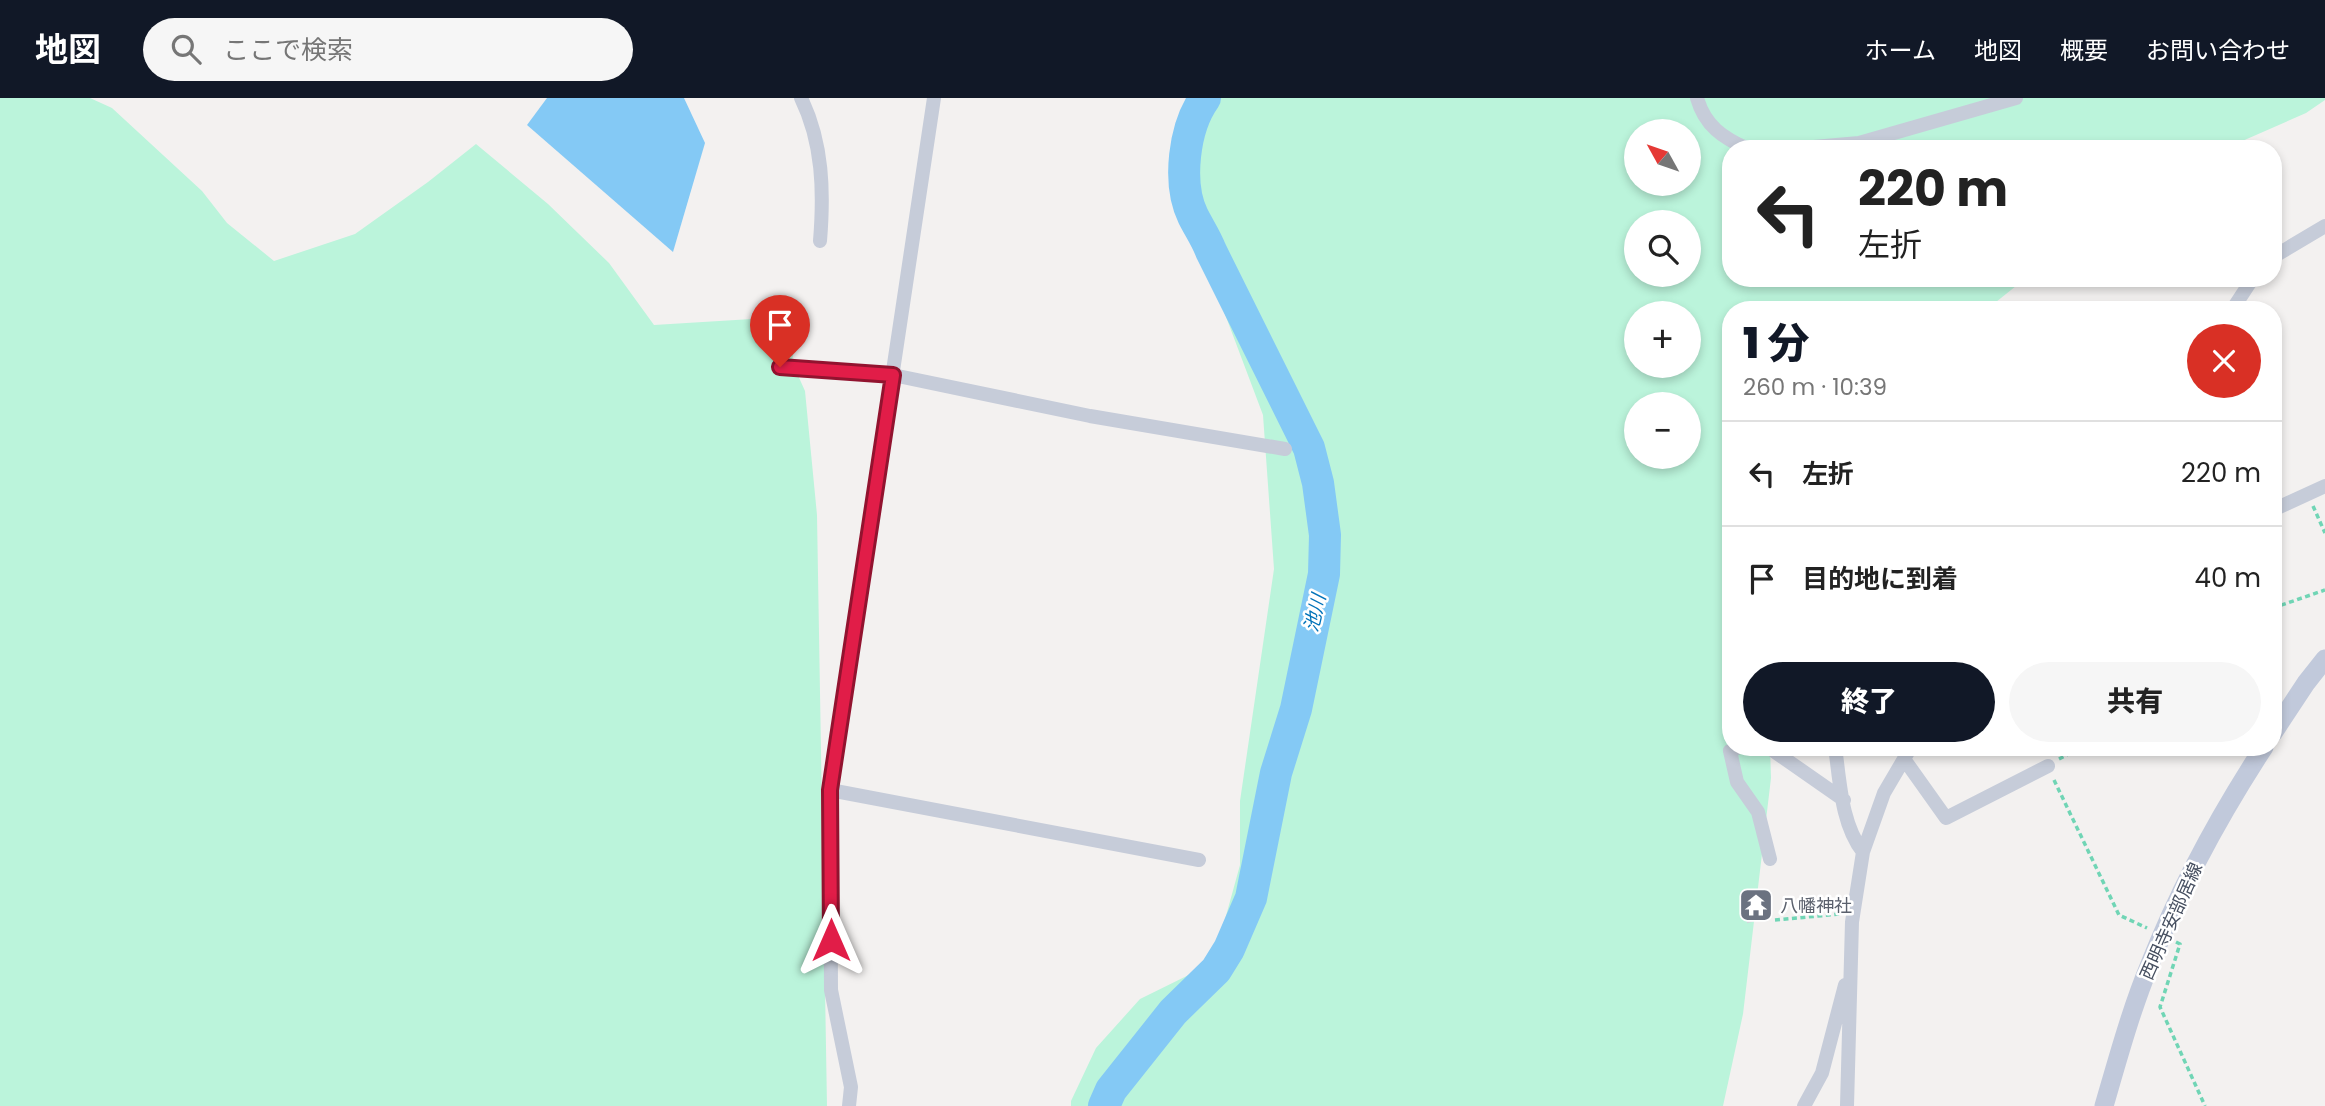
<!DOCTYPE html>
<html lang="ja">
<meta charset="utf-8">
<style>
:root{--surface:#fff;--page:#f6f6f6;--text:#222;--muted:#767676;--line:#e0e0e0;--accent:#111827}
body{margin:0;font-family:Poppins,"Noto Sans JP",sans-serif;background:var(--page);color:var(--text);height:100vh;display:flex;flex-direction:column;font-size:26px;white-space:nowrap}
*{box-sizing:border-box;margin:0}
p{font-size:23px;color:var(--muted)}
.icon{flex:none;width:38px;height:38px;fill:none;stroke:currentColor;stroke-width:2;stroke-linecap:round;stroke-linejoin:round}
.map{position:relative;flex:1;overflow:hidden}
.panel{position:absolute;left:1722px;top:203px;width:560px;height:455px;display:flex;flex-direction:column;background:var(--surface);border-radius:28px;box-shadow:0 4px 10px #0003}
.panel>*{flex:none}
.hud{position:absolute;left:1722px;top:42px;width:560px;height:147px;border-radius:28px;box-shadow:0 4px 10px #0003;background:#fff;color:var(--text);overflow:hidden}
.needle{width:46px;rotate:310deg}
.fabs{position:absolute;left:1624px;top:21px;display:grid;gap:14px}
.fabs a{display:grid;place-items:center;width:77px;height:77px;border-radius:50%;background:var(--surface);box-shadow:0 4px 10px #0003;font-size:35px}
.pin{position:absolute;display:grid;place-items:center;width:60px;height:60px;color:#fff;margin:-72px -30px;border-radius:50% 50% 50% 0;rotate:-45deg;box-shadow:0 0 7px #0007}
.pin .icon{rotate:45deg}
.me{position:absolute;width:77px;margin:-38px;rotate:0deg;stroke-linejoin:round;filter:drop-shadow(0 0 5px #0008)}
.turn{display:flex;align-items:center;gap:24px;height:147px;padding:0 21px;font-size:32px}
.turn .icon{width:91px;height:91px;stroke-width:2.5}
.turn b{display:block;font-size:49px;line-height:60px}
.round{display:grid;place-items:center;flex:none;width:74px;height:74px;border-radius:37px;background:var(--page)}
.summary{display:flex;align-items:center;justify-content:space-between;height:119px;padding:0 21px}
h1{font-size:42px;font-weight:800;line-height:52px;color:var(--accent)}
.primary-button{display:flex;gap:14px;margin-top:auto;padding:14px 21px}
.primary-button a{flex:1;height:80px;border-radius:42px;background:var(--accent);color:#fff;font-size:28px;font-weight:800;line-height:80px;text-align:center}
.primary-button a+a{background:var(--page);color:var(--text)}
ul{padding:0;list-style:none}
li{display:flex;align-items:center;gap:21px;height:105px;padding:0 21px;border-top:2px solid var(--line)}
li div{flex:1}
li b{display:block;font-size:26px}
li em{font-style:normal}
header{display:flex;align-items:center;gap:42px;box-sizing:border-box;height:98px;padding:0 35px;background:var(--accent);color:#fff}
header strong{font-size:33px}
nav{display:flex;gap:38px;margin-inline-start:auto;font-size:24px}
.search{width:490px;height:63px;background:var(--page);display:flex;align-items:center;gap:18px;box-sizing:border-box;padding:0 24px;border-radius:38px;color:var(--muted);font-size:26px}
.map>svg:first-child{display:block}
</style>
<header>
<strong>地図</strong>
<div class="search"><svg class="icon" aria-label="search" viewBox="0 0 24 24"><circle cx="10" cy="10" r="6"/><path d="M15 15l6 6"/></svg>ここで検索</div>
<nav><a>ホーム</a><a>地図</a><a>概要</a><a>お問い合わせ</a></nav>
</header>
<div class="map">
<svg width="2325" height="1008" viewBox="0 0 2325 1008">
<rect width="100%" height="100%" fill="#f3f1f0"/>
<path fill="#bbf4db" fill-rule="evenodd" d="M0,0H90L112,10L202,93L227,125L274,163L355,136L428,84L476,46L548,106L609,165L654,227L799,218L792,264L805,293L817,417L827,1008H0Z
M1205,0H2325V2L2306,15L2224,51H1731V180H2026L1986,212H1731V649H1770L1771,680L1743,916L1723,1008H1071V1003L1096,950L1140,901L1213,865L1240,767V703L1274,471L1263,317L1194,134L1187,46ZM1636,33H1689V86H1636ZM1636,124H1689V177H1636ZM1636,215H1689V268H1636ZM1636,306H1689V359H1636Z"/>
<path fill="#84c9f5" d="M547,0H684L705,45L673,154L527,27Z"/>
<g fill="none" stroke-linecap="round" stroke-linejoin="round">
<path stroke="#84c9f5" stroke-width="32" d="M1104,1008L1111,992L1173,914L1216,872L1229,851L1251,800L1276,675L1296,611L1324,476L1325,437L1318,385L1309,350L1211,153C1206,140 1199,130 1193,118C1177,85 1184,29 1205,0"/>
</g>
<path fill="#cfd1d8" stroke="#d4d5dc" stroke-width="2" d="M1762,794L1767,819L1748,824L1747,795Z"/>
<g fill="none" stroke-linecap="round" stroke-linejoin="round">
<path stroke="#70d5b5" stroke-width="3.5" stroke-dasharray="5 3.5" stroke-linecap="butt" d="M2313,408L2325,435
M2273,510L2325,492
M2059,661L2082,649
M2054,682L2119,817L2147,830
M1775,822L1840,816
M2176,844L2180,846L2160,909L2205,1008"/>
<path stroke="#c6ccd9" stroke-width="14" d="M801,0C823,45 824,94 820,143
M1697,0C1705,28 1723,40 1748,51
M1791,51L1859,45L2016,0
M2273,159L2325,128
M2232,212L2253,180
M780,269L893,277L1090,318L1285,351
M2273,412L2325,388
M1739,649L1730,653L1737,684L1758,714L1770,761
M1768,649L1844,702
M1835,649C1840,683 1841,726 1863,754
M1904,661L1946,720L2048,668
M830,692L1199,762
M849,1008L851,989L831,892L830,692L934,0
M1804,1008L1822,975L1845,887
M1847,1008L1852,824L1863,754L1884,695L1911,649"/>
<path stroke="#c1c9db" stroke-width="19" d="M2273,635L2306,585L2325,561
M2104,1008C2118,960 2131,912 2150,866C2180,790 2219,718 2264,649"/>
</g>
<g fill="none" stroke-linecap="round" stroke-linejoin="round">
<g stroke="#92132f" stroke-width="18">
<path id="route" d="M780,269L893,277L830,692L831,842"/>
</g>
<use href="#route" stroke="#e11d48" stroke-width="12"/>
</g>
<defs>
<g id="temple-square" transform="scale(1.75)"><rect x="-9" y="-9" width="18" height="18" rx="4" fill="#6b7280" stroke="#fff"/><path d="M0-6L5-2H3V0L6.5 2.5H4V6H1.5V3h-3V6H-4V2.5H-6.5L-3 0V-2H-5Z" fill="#fff"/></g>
</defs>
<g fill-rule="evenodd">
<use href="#temple-square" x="1756" y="807"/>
</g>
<g text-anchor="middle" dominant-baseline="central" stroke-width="5" stroke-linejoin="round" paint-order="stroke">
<g font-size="18" fill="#5b616d" stroke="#fff" text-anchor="start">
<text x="1780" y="807">八幡神社</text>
</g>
<g font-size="18" fill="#464f60" stroke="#fff">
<text transform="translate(2171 823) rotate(-66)">西明寺安部居線</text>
</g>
<g font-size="19" font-style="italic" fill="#0072b9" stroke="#fff">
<text transform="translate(1315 515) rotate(-77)">池川</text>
</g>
</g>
</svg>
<div class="fabs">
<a><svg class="needle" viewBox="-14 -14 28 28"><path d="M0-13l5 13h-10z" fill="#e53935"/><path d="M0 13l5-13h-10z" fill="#767676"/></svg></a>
<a><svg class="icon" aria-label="search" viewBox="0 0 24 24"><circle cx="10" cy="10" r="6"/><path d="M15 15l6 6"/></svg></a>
<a>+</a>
<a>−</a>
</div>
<div class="pin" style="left:780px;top:269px;background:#d93025"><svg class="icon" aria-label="arrive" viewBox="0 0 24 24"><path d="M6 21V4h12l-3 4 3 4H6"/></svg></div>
<svg class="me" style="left:831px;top:842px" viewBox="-20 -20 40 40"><path d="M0-17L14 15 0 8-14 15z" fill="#e11d48" stroke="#fff" stroke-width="4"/></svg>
<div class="hud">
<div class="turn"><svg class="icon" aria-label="left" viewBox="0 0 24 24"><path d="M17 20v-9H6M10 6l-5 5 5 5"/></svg><div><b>220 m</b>左折</div></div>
</div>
<section class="panel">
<div class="summary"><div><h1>1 分</h1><p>260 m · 10:39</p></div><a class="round" style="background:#d93025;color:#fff"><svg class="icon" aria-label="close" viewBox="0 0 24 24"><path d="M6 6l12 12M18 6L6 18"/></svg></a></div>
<ul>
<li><svg class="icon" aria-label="left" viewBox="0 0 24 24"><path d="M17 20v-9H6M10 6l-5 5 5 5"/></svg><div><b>左折</b></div><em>220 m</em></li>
<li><svg class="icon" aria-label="arrive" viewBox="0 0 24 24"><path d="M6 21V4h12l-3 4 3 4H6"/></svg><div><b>目的地に到着</b></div><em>40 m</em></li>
</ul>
<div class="primary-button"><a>終了</a><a>共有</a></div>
</section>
</div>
